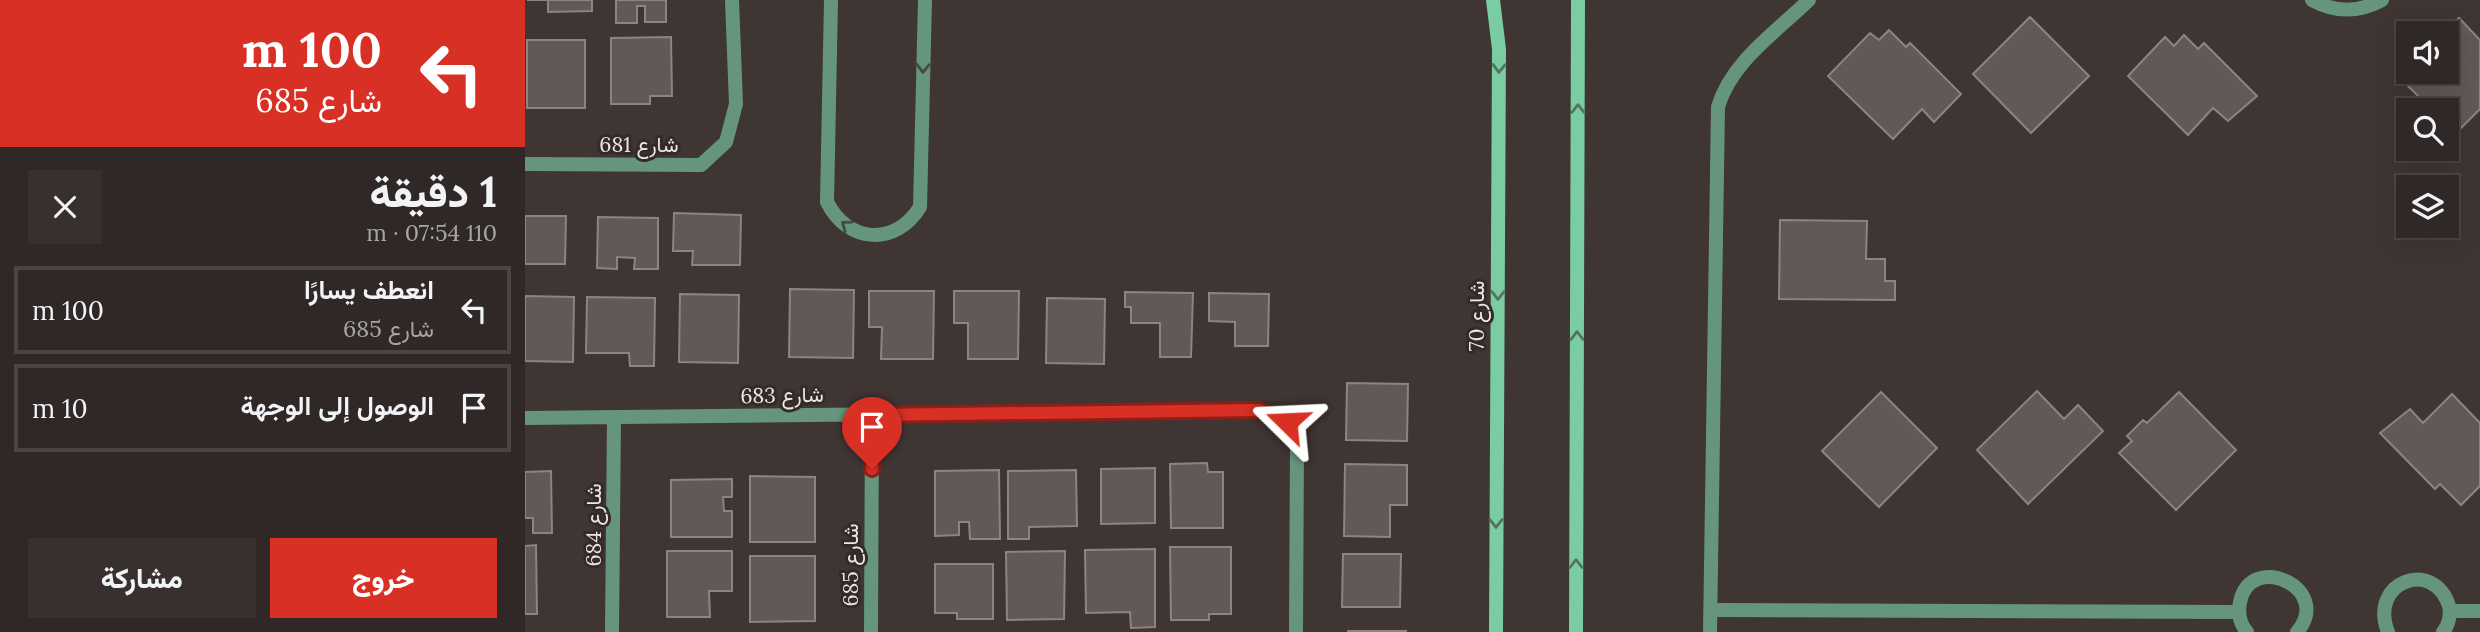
<!DOCTYPE html>
<html lang="ar">
<meta charset="utf-8">
<style>
:root{--surface:#2f2826;--page:#37302e;--text:#f1f3f6;--muted:#a7a6a7;--line:#4a4443;--accent:#d93025}
body{margin:0;font-family:Lora,Vazirmatn,serif;background:var(--page);color:var(--text);direction:rtl;height:100vh;display:flex;flex-direction:column;font-size:26px;white-space:nowrap}
*{box-sizing:border-box;margin:0}
p{font-size:23px;color:var(--muted)}
.icon{flex:none;width:38px;height:38px;fill:none;stroke:currentColor;stroke-width:2;stroke-linecap:round;stroke-linejoin:round}
.map{position:relative;flex:1;overflow:hidden;direction:ltr}
.sheet{display:flex;flex-direction:column;background:var(--surface);width:525px}
.sheet>*{flex:none}
.hud{background:#d93025;color:#fff;overflow:hidden}
.tools{position:absolute;left:1871px;top:21px;display:grid;gap:14px}
.tools a{display:grid;place-items:center;width:63px;height:63px;border-radius:0px;background:var(--surface);box-shadow:0 7px 28px #0002,0 0 0 2px var(--line);font-size:35px}
.pin{position:absolute;display:grid;place-items:center;width:60px;height:60px;color:#fff;margin:-72px -30px;border-radius:50% 50% 50% 0;rotate:-45deg;box-shadow:0 0 7px #0007}
.pin .icon{rotate:45deg}
.me{position:absolute;width:77px;margin:-38px;rotate:291deg;stroke-linejoin:round;filter:drop-shadow(0 0 5px #0008)}
.turn{display:flex;align-items:center;gap:24px;height:147px;padding:0 28px;font-size:32px}
.turn .icon{width:91px;height:91px;stroke-width:2.5}
.turn b{display:block;font-size:49px;line-height:60px}
.round{display:grid;place-items:center;flex:none;width:74px;height:74px;border-radius:0px;background:var(--page)}
.overview{display:flex;align-items:center;justify-content:space-between;height:119px;padding:0 28px}
h1{font-size:42px;font-weight:800;line-height:52px}
.action{display:flex;gap:14px;margin-top:auto;padding:14px 28px}
.action a{flex:1;height:80px;border-radius:0px;background:var(--accent);color:#fff;font-size:28px;font-weight:800;line-height:80px;text-align:center}
.action a+a{background:var(--page);color:var(--text)}
ul{padding:0;list-style:none}
li{display:flex;align-items:center;gap:21px;height:88px;margin:0 14px 10px;padding:0 14px;border:4px solid var(--line);border-radius:0px}
li div{flex:1}
li b{display:block;font-size:26px}
li em{font-style:normal}
main{display:flex;flex:1;min-height:0}
.map>svg:first-child{display:block}
</style>
<main>
<div class="map">
<svg width="1955" height="632" viewBox="0 0 1955 632">
<rect width="100%" height="100%" fill="#3f3533"/>
<path fill="#625855" stroke="#8e8381" stroke-width="2" d="M2,0H67V11L23,12V0Z
M91,0H141V22H120V6H112V23H91Z
M1505,17L1564,76L1506,133L1448,74Z
M1934,18L1955,40V109L1930,134L1922,125V110H1907L1874,77L1883,68V72H1922V33H1918Z
M1364,30L1381,47L1385,43L1436,94L1409,122L1397,109L1368,139L1303,76L1345,33L1354,40Z
M1659,35L1673,49L1679,43L1732,96L1703,121L1688,108L1663,135L1603,76L1640,37L1649,46Z
M146,37L147,96H125V104H86V38Z
M2,40H60V108H2Z
M149,213L216,215L215,265H167L168,251H148Z
M0,216H41L40,264H0Z
M73,217L133,218V269H109L110,258L92,257V269L72,268Z
M1255,220L1342,221L1341,259H1360V281H1370V300L1254,299Z
M265,289L329,290L328,358L264,357Z
M344,291H409L408,359H356L357,327H344Z
M429,291H494L493,359H443V323H429Z
M600,292L668,293L666,357H635V323H606V307H600Z
M684,293L744,294L743,346H710V322L684,321Z
M155,294L214,295L213,363L154,362Z
M0,296L49,297L48,362L0,361Z
M62,297L130,298L129,366H105L104,353H61Z
M522,298L580,299L579,364L521,363Z
M822,383L883,384L882,441L821,440Z
M1512,391L1539,419L1553,405L1578,431L1503,504L1452,450Z
M1356,392L1412,448L1354,507L1297,451Z
M1654,392L1711,450L1651,510L1594,453L1607,441L1602,436L1618,420L1622,423Z
M1927,394L1955,423V486L1936,505L1915,484L1910,489L1855,433L1885,409L1898,423Z
M682,463L683,472H698V528H646L645,464Z
M820,464L882,465V505H865V537L819,536Z
M630,468V523L576,524V469Z
M474,470L475,539H445L444,522H434V535L410,536V471Z
M551,470L552,526L504,527V539H483V471Z
M26,471L27,533H8V518H0V472Z
M225,476L290,477V542H225Z
M207,479V497H198L199,511H207V537H146V480Z
M11,545L12,614H0V546Z
M645,547H706V614H684V620H646Z
M630,549V627L606,628L605,612L561,613L560,550Z
M142,551H207V591H184L185,617H142Z
M540,551L539,619L482,620L481,552Z
M818,554H876L875,607H817Z
M225,556H290V621L225,622Z
M410,564H468V619H432V613H410Z
M823,631H881V632H823Z"/>
<g fill="none" stroke-linecap="round" stroke-linejoin="round">
<path stroke="#65967c" stroke-width="14" d="M306,0L302,202C323,244 371,246 395,207L400,0
M1186,610L1713,612
M1925,611H1955
M1722,632C1714,623 1713,613 1715,602C1726,550 1809,589 1772,632
M1863,632C1843,581 1909,558 1924,606C1926,614 1924,625 1918,632"/>
<path stroke="#65967c" stroke-width="14" d="M1787,0C1811,13 1833,13 1857,0
M0,164L176,165L201,142L211,104L207,0
M0,418L734,410L762,423L772,443L771,632
M87,632L89,418
M346,632L347,415
M1185,632L1193,107C1206,62 1251,32 1284,0"/>
<path stroke="#7acca2" stroke-width="14" d="M968,0L974,49L971,632
M1051,632L1053,0"/>
</g>
<defs><path id="oneway-chevron" d="M-2-3.5L2.5 0L-2 3.5" fill="none" stroke-width="1.6" stroke-linecap="round" stroke-linejoin="round" transform="scale(1.75)"/></defs>
<g stroke="#434b42">
<use href="#oneway-chevron" transform="translate(398 68) rotate(91)"/>
<use href="#oneway-chevron" transform="translate(321 225) rotate(-144)"/>
</g>
<g stroke="#54735f">
<use href="#oneway-chevron" transform="translate(974 68) rotate(91)"/>
<use href="#oneway-chevron" transform="translate(1053 109) rotate(-90)"/>
<use href="#oneway-chevron" transform="translate(973 295) rotate(90)"/>
<use href="#oneway-chevron" transform="translate(1052 336) rotate(-90)"/>
<use href="#oneway-chevron" transform="translate(971 523) rotate(90)"/>
<use href="#oneway-chevron" transform="translate(1051 564) rotate(-90)"/>
</g>
<g fill="none" stroke-linecap="round" stroke-linejoin="round">
<g stroke="#8d1f18" stroke-width="18">
<path id="route" d="M347,469V415L734,410L762,422"/>
</g>
<use href="#route" stroke="#d93025" stroke-width="12"/>
</g>
<g text-anchor="middle" dominant-baseline="central" stroke-width="6" stroke-linejoin="round" paint-order="stroke">
<g font-size="21" fill="#ece6e4" stroke="#342b29">
<text x="114" y="144">شارع 681</text>
<text transform="translate(951 316) rotate(-90)">شارع 70</text>
<text transform="translate(257 395) rotate(-1)">شارع 683</text>
<text transform="translate(68 525) rotate(-90)">شارع 684</text>
<text transform="translate(325 565) rotate(-90)">شارع 685</text>
</g>
</g>
</svg>
<div class="tools">
<a><svg class="icon" aria-label="sound" viewBox="0 0 24 24"><path d="M4 9h4l5-4v14l-5-4H4zM17 9q2 3 0 6"/></svg></a>
<a><svg class="icon" aria-label="search" viewBox="0 0 24 24"><circle cx="10" cy="10" r="6"/><path d="M15 15l6 6"/></svg></a>
<a><svg class="icon" aria-label="layers" viewBox="0 0 24 24"><path d="M12 4l9 5-9 5-9-5zM3 14l9 5 9-5"/></svg></a>
</div>
<div class="pin" style="left:347px;top:469px;background:#d93025"><svg class="icon" aria-label="arrive" viewBox="0 0 24 24"><path d="M6 21V4h12l-3 4 3 4H6"/></svg></div>
<svg class="me" style="left:762px;top:422px" viewBox="-20 -20 40 40"><path d="M0-17L14 15 0 8-14 15z" fill="#d93025" stroke="#fff" stroke-width="4"/></svg>
</div>
<section class="sheet">
<div class="hud">
<div class="turn"><svg class="icon" aria-label="left" viewBox="0 0 24 24"><path d="M17 20v-9H6M10 6l-5 5 5 5"/></svg><div><b>100 m</b>شارع 685</div></div>
</div>
<div class="overview"><div><h1>1 دقيقة</h1><p>110 m · 07:54</p></div><a class="round"><svg class="icon" aria-label="close" viewBox="0 0 24 24"><path d="M6 6l12 12M18 6L6 18"/></svg></a></div>
<ul>
<li><svg class="icon" aria-label="left" viewBox="0 0 24 24"><path d="M17 20v-9H6M10 6l-5 5 5 5"/></svg><div><b>انعطف يسارًا</b><p>شارع 685</p></div><em>100 m</em></li>
<li><svg class="icon" aria-label="arrive" viewBox="0 0 24 24"><path d="M6 21V4h12l-3 4 3 4H6"/></svg><div><b>الوصول إلى الوجهة</b></div><em>10 m</em></li>
</ul>
<div class="action"><a>خروج</a><a>مشاركة</a></div>
</section>
</main>
